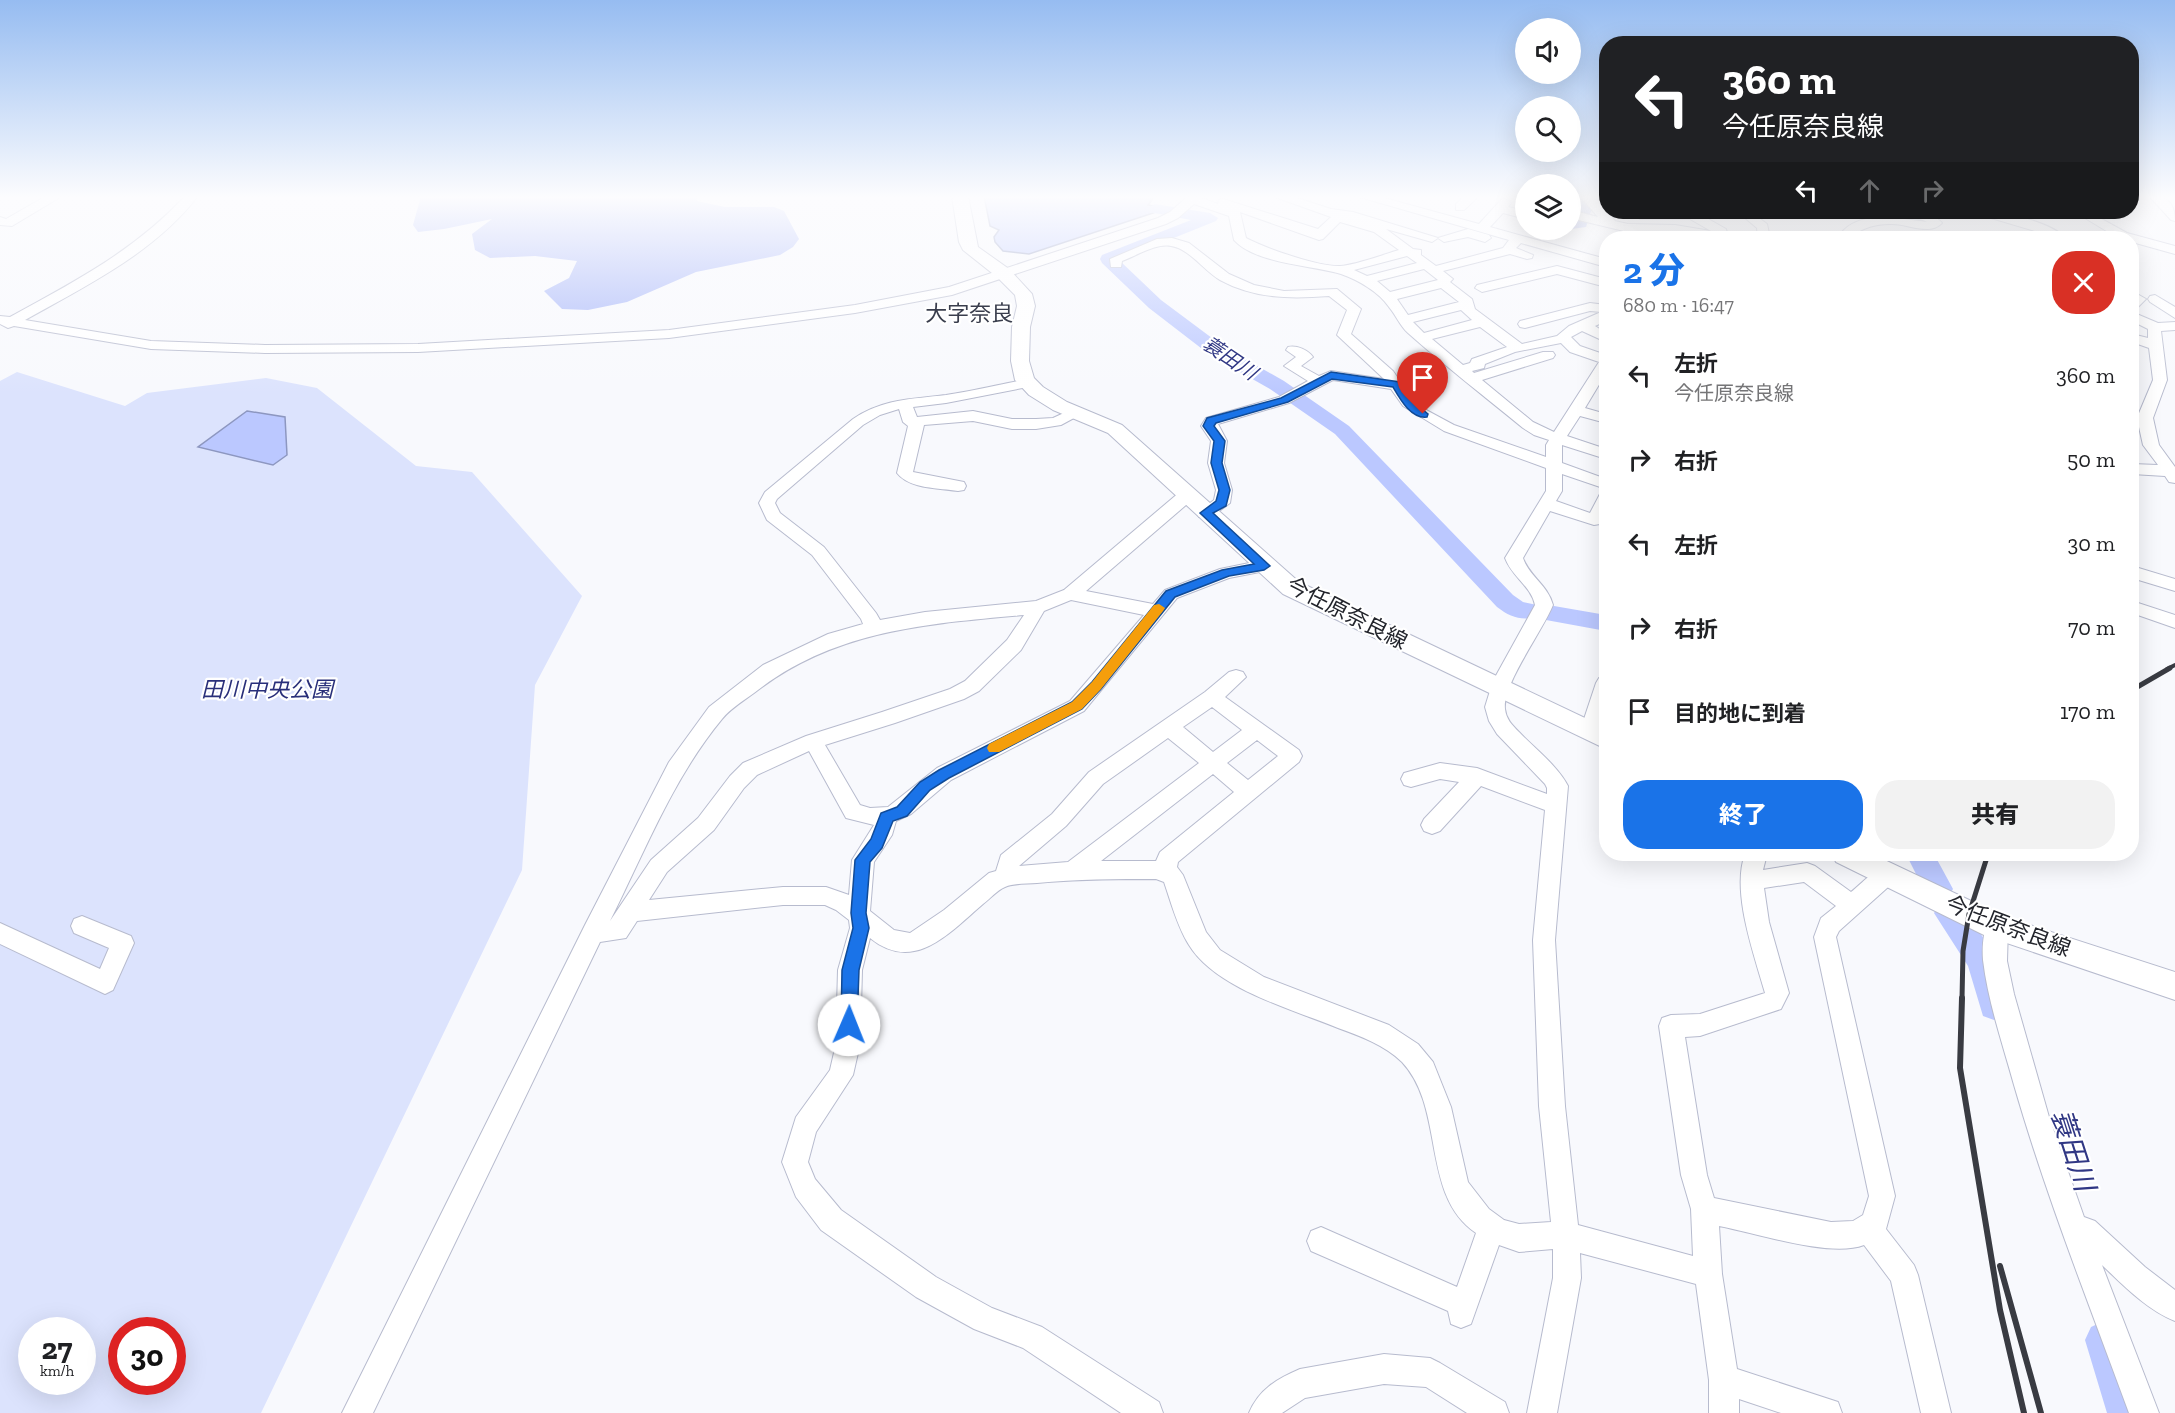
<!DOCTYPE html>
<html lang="ja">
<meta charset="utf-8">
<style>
:root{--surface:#fff;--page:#f2f2f2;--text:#202124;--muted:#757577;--accent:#1a73e8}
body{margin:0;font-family:"Zilla Slab","Noto Sans JP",serif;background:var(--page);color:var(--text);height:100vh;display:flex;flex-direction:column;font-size:22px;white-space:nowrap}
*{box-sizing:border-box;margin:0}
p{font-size:20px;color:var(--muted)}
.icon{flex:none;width:33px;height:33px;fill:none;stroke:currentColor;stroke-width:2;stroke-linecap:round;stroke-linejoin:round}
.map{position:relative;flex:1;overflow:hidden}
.sheet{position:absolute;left:1599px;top:231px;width:540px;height:630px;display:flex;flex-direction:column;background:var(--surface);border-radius:24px;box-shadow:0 6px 24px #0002}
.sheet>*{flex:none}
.top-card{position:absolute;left:1599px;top:36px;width:540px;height:183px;border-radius:24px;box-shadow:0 6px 24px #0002;background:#202124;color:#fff;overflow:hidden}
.controls{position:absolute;left:1515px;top:18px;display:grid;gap:12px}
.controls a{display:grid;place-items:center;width:66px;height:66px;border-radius:50%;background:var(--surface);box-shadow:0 6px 24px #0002;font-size:30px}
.speed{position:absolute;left:18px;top:1317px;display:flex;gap:12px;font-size:30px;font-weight:700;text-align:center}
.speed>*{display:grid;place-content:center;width:78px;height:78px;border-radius:50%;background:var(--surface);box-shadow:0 6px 24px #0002;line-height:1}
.speed small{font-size:15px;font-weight:400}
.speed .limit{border:9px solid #d22;background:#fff;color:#111}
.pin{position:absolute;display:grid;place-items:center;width:51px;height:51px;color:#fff;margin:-62px -26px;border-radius:50% 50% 50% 0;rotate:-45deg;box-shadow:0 0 6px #0007}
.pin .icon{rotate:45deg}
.me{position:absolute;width:66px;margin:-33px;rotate:1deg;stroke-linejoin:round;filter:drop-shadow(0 0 4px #0008)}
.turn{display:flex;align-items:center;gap:21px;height:126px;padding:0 24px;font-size:27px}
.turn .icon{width:78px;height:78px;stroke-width:2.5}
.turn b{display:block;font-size:42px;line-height:51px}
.lanes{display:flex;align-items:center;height:57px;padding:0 24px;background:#0003;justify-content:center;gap:30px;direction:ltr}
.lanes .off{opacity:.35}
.round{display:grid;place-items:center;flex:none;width:63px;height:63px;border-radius:24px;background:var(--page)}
.headline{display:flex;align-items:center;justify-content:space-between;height:102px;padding:0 24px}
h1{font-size:36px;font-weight:800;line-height:45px;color:var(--accent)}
.cta{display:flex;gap:12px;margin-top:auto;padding:12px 24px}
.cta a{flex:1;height:69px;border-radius:24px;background:var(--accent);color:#fff;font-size:24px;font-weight:800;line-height:69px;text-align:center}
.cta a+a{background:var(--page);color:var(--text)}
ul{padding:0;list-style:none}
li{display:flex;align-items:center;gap:18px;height:84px;padding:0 24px}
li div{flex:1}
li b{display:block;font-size:22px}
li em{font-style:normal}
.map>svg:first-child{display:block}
</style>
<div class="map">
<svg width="2175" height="1413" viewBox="0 0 2175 1413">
<rect width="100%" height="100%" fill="#f8f9fd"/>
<path fill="#dce3fd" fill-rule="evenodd" d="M17,372L125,406L147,393L266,378L317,388L416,466L472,472L582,596L535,685L522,870L261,1413H0V381ZM32,1330H82V1382H32ZM122,1330H172V1382H122Z"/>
<path fill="#a7b6f9" d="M421,196H696L697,201L725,207H774L784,211L799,239L793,247L780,255L696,272L627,302L588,310L562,309L544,291L569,278L577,261L535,256L490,258L475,250L472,234L492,219L444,229L418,232L413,225Z
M1571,196H1588L1592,208L1586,227L1571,229Z"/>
<path fill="#bbc8ff" stroke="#8d97c0" stroke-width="1.5" d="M984,196H1155L1148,205L1175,210L1171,213L1159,211L1029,254L1003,251L995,242L994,237L999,230L990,226Z
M247,411L285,417L287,455L273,465L198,447Z"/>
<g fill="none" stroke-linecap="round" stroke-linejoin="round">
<path fill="#bbc8ff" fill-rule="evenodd" d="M1155,204L1210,213L1218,218L1216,221L1119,260L1161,300L1224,347L1284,381L1349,426L1513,595L1523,602L1537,605L1541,611L1537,617C1521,621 1510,617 1497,607L1335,434L1270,389L1210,355L1149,308L1102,263L1100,259L1102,255L1191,220L1149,212L1147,209Z
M1554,606L1606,615V631L1546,620L1542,614L1546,608Z
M1906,854H1934L1953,889L1948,898L1938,901L1928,898Z
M1949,900L1959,904L1993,951L2010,1006L2005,1016L1994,1020L1983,1016L1968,966L1934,913L1939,904Z
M2104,1321L2117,1327L2147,1413H2107L2085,1340L2091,1327Z"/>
<g stroke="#b7bbce" stroke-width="2">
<path id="minor" d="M46,196H62L12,226L0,225V217L6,219Z
M185,196H198C154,253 86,286 25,320L151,341L265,345L418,344L669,330L855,305L949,287L1158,218L1170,212L1186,198L1184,196H1196L1218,204L1219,200L1223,199L1318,229L1331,217L1272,196H1291L1331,209L1353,212L1438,238L1468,229L1489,235L1491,238L1485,242L1468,237L1444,242L1438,238L1432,242L1386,229L1413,249L1421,250V255L1436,266L1503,248L1509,240L1356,196H1377L1479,224L1501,200L1505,199L1511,203L1508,207L1526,211V219L1503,213L1490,227L1606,259V267L1521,243L1516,248L1533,255L1532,258L1527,259L1510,254L1443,271L1453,279L1450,282L1472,299L1475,309L1522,344L1557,336L1569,326L1601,312L1590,311L1525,328L1520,327L1518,324L1520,321L1590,303L1606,305V321L1595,326L1606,333V342L1582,331L1571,337L1580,346L1606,355V373L1585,408L1606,414V423L1580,416L1567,436L1606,449V459L1562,445V463L1606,479V489L1562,474V491L1556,501L1590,513L1600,494L1606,493V512L1600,524L1594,525L1550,511L1523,558C1529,576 1548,585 1553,605C1543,630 1502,685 1505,709C1506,719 1512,725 1519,732C1535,749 1557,765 1568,786L1555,940L1565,1106L1578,1225L1693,1256L1691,1209L1681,1175L1659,1026L1662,1018L1671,1015L1700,1014L1765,993C1754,954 1731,892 1745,854H1767L1763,870L1807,863L1815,866L1851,892C1864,882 1879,862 1896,868L1899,874L1896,880L1839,931L1836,937L1895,1196L1886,1229L1914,1265L1918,1275L1951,1413H1921L1891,1281L1864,1245C1830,1258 1756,1233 1719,1226L1722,1274L1737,1369L1838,1402L1842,1413H1781L1739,1399V1413H1709V1380L1696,1284L1580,1253L1581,1278L1557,1413H1527L1553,1278V1249L1519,1252L1499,1245L1471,1324L1461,1328L1451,1324L1448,1311L1311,1251L1307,1241L1311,1231L1321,1227L1457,1287L1476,1233C1420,1195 1446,1109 1402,1062C1385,1045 1360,1036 1338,1028C1292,1009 1216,989 1189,945C1177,926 1171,902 1164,882L1156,879C1116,879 1077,879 1037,883C1027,884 1014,883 1005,887C997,890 990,899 983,904C949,933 914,974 870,938L862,970L860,1044L853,1075L816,1132L808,1162L815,1179L841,1210L936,1277L992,1308L1042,1327L1159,1402L1163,1413H1121L1023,1348L974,1329L916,1297L821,1230L796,1197L782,1162L796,1117L830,1070L836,1044L838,970L850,928L849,920L836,910L825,905H783L637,921L626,938L600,942L373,1413H342L585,925L669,762L709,707L763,665L828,634L863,624L861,619L812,555L767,520L759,503L765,492L853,419C882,399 912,399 946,395C973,391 1001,384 1028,379L1033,380L1035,383L1033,386L946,403L913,407L917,417L973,411L1012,419H1036L1053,418L1077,407L1085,412L1061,425L1036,429H1012L973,421L924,425L913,472L964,482L966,486L964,490L958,491C940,488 909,489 897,473L908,426L903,422L899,409L880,415L863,425L777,499L775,503L780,513L824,547L876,613L880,620L925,612L1036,601L1064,590L1181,491H1193L1195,495L1193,499L1086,591L1153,604L1165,590L1220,569L1264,560L1270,562L1273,566L1270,570L1229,578L1177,598L1084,711L951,780L911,814L896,821L892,835L874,862L870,911L894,930L910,933L944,910L989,873L996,871L1001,855L1052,814L1089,772L1205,692L1229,672L1236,670L1243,672L1246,677L1225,697L1299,750L1302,756L1299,762L1178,862L1177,867L1183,875L1206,932L1220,950L1264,977L1389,1025L1418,1044L1433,1062L1451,1107L1468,1182L1489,1209L1504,1220L1519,1224L1551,1222L1539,1106L1533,940L1545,810L1481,786L1440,831L1432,834L1424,831L1421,825L1424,819L1459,782L1440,779L1411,787L1404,785L1401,779L1404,773L1440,763L1477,768L1547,794V788L1545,784L1497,734L1489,721L1485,707L1493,681L1535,605C1531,586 1512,577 1505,558L1546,491V468L1444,431L1403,406L1391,389L1333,380L1289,403L1218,424L1227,441L1224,463L1232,490L1230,503L1211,517H1199L1197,513L1214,500L1216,490L1208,463L1211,441L1201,426L1206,418L1279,397L1308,381L1284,366L1296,357L1286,350L1288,347C1297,345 1308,350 1313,357L1301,366L1319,376L1331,371L1384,379L1337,335L1347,310L1329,296C1291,299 1255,299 1220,280C1204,271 1190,249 1171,246C1156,243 1136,256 1122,261L1121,267H1111L1110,259L1157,239L1172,238L1189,243L1229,274L1254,285L1284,291L1337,289L1361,309L1351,334L1393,371L1413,400L1428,411L1454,425L1546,457V445L1549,440L1534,435L1523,428C1484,396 1445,366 1408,333C1400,326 1396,315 1389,307C1379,292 1358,280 1341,274C1311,265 1256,264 1234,240L1229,216L1194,204L1178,218L1166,224L952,295L855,313L669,338L418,352L265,353L151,349L14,326L8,328L0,324V316L10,317C72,283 136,250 185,196ZM1240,212L1319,240L1323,239L1340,222L1374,232L1399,250C1382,255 1356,265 1340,266C1319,267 1265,248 1246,238ZM1407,256L1417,263L1367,276L1354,270ZM1424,269L1438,280L1390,292L1377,281ZM1441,288L1459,302L1408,315L1397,299ZM1461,310L1472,320L1424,333L1413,322ZM1480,327L1507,347L1472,359L1470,363L1463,365L1432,339ZM1561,343L1570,352L1599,362L1554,432L1533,422L1482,380L1553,358L1555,355L1553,352H1543L1474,373L1472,371L1484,368L1485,364L1515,352ZM1071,600L1144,615L1070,701L937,768L888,807L870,808L860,805L825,745L895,723L964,699L979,691L1021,650L1044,611ZM1024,615L1007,640L965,681L950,689L882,712L806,736L743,763L730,776L698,818L651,860L610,921C644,853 673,778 722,719C730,709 743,701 754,693C834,630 926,624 1024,615ZM1212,707L1242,730L1213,752L1183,727ZM1168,738L1199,763L1068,862L1019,866L1066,826L1103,784ZM1257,740L1278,756L1248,780L1227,763ZM809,751L846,818L874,825L852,860L849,895L826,887H783L649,900L667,872L714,830L744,788L757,775ZM1213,774L1234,792L1160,852L1156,861H1101ZM1804,882L1836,906L1821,918L1814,937L1869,1196L1863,1215L1853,1221L1831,1222L1714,1198L1707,1175L1685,1037L1700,1036L1781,1009L1789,993L1769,922L1764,888Z
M1465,196H1479L1464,210H1456V204Z
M1580,196H1593L1615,221L1628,224L1675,225L1711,231L1690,219H1640L1634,215L1639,212H1696L1726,229L1727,233L1738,238H1711L1675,233L1628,232L1570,218V210L1598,217Z
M2149,196C2167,196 2175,203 2175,221L2171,220Z
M1738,212H1751L1767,224L1770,238H1758L1757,228Z
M1867,212C1887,210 1928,206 1942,223C1930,236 1908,224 1892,224C1882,224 1873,225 1864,229C1853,234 1850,238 1838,238C1855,208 1900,219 1927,222C1909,212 1880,223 1867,212Z
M1979,212C1999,210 2052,222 2065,238H2051L2045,234L1981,215Z
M2075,212H2089L2127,233L2175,246V254L2132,242V238H2118Z
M1557,266L1606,279V287L1557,274L1482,292L1475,288L1477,285Z
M2139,295L2146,299L2137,308L2132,309V296Z
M2155,295L2175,307V318L2150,302L2148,299L2150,296Z
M2132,312L2158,323L2175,322V330L2161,331L2167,380L2153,418L2159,445L2175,467V483L2169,482L2165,476L2132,474V464L2158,465L2143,445L2137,418L2153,380L2149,348L2132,342V334L2148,338V329L2132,321Z
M2132,566L2175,579V591L2132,578Z
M2132,601L2175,615V628L2132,613Z
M1606,676C1608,696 1607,718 1597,736L1590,739L1583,736L1580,731L1596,683L1599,678Z
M82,916L131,936L134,943L113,990L105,994L0,944V923L100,969L109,948L74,933L71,926L74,919Z
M1997,917L2005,920L2008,927L2007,961L2014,994L2049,1117L2084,1217L2095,1221L2145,1267L2175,1290V1321C2147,1310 2123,1285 2102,1265L2159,1413H2129C2089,1304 2046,1196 2014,1085C2003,1045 1988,1002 1983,960C1982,946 1983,933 1989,920Z
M1384,1354L1430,1358L1440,1363L1505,1402L1509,1413H1467L1426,1387L1384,1384L1305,1398L1282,1413H1249C1259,1389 1277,1379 1300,1369Z"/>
</g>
<g stroke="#b7bbce" stroke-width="2">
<path id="major" d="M952,196H968L978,247L1009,269L1032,294L1035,306L1030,327L1029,361L1034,378L1043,387L1067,402L1122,425L1299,582L1606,728V749L1283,594L1108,433L1053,410L1029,395L1015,380L1011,361L1012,327L1017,306L1015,295L997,277L963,250L959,242Z
M1832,854H1872L2005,917L2175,972V1000L1986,936L1836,862Z"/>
</g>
<use href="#minor" fill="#fff" fill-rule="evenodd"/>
<use href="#major" fill="#fff" fill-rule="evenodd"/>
<path stroke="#393b42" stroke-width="4" d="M2167,669L2175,665"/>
<path stroke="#393b42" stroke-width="5" d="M2132,690L2170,668
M1962,999L1963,951L1969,914L1988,854"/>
<path stroke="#393b42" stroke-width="6" d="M1962,998L1960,1068L2000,1310L2024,1413
M2000,1266L2041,1413"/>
</g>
<linearGradient id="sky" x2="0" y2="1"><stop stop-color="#96bcf1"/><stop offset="0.5" stop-color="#fcfcfe"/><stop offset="1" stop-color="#fcfcfe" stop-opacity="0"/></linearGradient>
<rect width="2175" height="394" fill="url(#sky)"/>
<path fill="#1a73e8" stroke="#114b97" stroke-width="1.5" d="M1331,372L1400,382L1412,401L1428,414L1427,417C1411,419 1400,399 1393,387L1332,379L1288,402L1216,423L1214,426L1225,441L1222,463L1230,490L1226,506L1213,513L1270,566L1264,570L1229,576L1175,597L1101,689L1082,709L949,778L930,790L907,816L893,821L882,848L870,862L866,913L869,928L859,970L857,1025L855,1031L849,1033L843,1031L841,1025L842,970L853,928L851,913L855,860L871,839L881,813L897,807L920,782L939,770L1072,702L1092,682L1166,591L1222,570L1254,564L1200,513L1216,501L1219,490L1211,463L1214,441L1203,426L1207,418L1281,398Z"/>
<path fill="#f59e0b" d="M1159,604L1165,608L1163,611L1101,689L1082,709L999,752H989L987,748L989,744L1072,702L1092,682L1154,605Z"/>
<g text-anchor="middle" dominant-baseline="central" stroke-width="4.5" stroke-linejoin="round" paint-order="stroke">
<g font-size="20" font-style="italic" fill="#303784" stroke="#fff">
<text transform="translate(1230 358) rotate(34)">蓑田川</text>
</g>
<g font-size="22" fill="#3a3e4d" stroke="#fff">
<text x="969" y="313">大字奈良</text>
</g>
<g font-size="22" fill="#23252c" stroke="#fff">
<text transform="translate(1347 613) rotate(27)">今任原奈良線</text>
<text transform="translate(2008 926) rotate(21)">今任原奈良線</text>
</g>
<g font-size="22" font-style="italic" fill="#292f7a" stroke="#fff">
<text x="267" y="689">田川中央公園</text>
</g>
<g font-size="28" font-style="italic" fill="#303784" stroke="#fff">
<text transform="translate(2073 1150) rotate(72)">蓑田川</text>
</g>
</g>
</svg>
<div class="controls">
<a><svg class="icon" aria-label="sound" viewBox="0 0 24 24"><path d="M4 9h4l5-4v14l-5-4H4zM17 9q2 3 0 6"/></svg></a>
<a><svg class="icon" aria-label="search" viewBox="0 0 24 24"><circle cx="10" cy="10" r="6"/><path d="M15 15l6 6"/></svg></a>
<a><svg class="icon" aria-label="layers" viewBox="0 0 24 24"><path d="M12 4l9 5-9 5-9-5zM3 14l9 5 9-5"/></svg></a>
</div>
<div class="speed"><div>27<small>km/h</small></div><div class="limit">30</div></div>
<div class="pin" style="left:1423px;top:414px;background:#d93025"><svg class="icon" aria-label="arrive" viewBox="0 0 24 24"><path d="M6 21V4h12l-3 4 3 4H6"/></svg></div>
<svg class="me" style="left:849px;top:1025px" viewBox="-20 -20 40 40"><circle r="19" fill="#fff"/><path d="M0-13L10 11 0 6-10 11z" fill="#1a73e8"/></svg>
<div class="top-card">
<div class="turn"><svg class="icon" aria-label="left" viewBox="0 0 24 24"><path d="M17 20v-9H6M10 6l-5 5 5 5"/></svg><div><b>360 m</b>今任原奈良線</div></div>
<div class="lanes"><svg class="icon" aria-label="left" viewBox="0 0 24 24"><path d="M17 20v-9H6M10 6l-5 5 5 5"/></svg><svg class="icon off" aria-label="ahead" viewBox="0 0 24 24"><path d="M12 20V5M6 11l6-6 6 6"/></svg><svg class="icon off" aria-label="right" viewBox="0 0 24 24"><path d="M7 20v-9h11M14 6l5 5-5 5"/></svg></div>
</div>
<section class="sheet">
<div class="headline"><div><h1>2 分</h1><p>680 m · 16:47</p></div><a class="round" style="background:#d93025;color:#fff"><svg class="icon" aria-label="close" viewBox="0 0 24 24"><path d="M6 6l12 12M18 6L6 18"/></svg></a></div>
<ul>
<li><svg class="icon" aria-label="left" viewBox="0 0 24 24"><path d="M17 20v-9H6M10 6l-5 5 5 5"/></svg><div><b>左折</b><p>今任原奈良線</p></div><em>360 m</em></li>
<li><svg class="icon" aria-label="right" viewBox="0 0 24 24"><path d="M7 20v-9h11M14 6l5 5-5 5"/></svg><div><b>右折</b></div><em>50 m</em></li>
<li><svg class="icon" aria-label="left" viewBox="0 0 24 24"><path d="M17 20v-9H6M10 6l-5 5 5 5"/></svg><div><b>左折</b></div><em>30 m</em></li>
<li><svg class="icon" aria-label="right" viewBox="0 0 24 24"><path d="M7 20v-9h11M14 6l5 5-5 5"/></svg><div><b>右折</b></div><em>70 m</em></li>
<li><svg class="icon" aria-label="arrive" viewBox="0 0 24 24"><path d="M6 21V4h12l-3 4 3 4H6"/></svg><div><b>目的地に到着</b></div><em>170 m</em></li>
</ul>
<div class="cta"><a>終了</a><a>共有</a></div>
</section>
</div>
